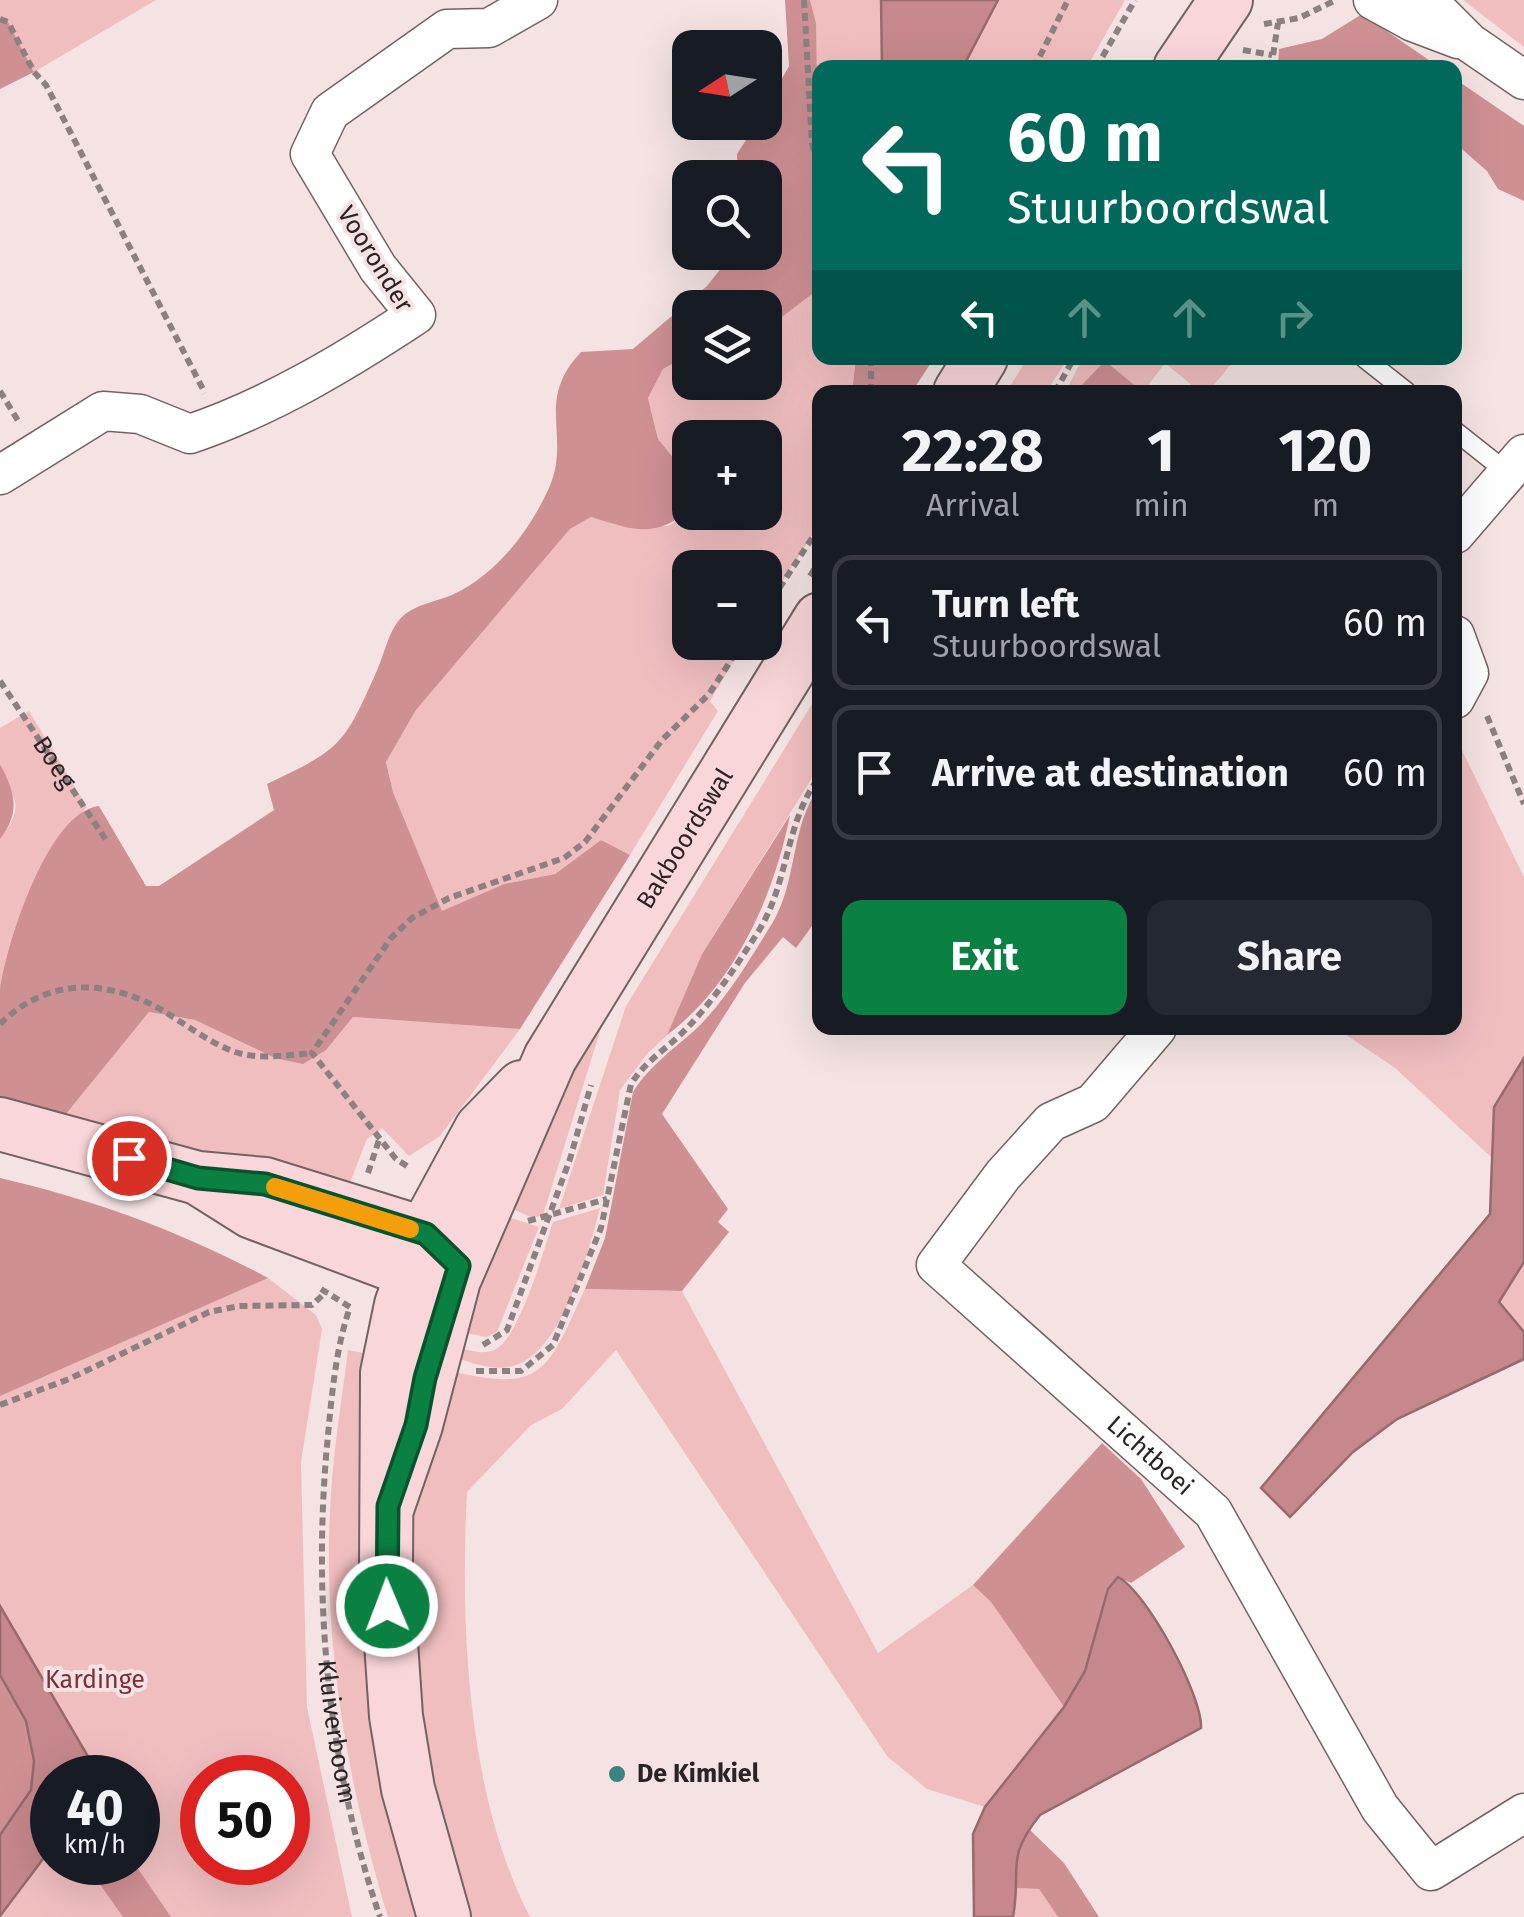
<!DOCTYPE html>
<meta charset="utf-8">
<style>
:root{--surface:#171b24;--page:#242831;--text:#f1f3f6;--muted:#9ea1a6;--line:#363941;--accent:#0b8043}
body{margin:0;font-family:"Fira Sans",sans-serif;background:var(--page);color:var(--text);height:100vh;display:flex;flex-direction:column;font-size:38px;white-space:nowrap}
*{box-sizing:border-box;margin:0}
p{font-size:32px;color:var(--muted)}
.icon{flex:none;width:55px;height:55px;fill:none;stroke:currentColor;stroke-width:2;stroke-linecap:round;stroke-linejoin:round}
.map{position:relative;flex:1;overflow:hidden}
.side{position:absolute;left:812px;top:385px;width:650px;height:650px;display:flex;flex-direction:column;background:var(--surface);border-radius:20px;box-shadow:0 10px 40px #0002}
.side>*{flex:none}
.banner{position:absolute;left:812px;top:60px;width:650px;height:305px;border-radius:20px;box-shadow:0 10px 40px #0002;background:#00695c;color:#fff;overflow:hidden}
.needle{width:65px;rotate:258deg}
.fabs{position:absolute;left:672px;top:30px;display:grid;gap:20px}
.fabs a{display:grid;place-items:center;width:110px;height:110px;border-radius:20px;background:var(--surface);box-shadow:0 10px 40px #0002;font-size:50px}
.speed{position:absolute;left:30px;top:1755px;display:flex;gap:20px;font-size:50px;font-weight:700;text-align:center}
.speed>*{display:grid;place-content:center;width:130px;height:130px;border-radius:50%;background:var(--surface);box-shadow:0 10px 40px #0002;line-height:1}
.speed small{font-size:25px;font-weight:400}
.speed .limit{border:15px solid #d22;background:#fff;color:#111}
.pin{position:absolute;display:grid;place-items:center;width:85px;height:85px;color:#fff;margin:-42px;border:5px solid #fff;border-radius:50%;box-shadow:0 2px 10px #0007}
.me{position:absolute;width:110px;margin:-55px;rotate:359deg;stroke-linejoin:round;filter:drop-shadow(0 0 8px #0008)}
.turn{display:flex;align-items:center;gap:35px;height:210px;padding:0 30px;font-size:45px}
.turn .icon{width:130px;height:130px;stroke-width:2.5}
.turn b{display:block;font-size:70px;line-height:85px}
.lanes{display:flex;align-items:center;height:95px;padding:0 30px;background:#0003;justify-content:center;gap:50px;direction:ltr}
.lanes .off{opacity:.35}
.eta{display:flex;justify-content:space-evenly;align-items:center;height:170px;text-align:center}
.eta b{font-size:60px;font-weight:700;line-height:70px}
.cta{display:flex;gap:20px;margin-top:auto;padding:20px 30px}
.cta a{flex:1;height:115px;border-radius:20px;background:var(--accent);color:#fff;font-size:40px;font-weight:700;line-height:115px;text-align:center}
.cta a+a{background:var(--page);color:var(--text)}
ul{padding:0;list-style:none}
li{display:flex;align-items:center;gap:30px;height:135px;margin:0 20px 15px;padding:0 10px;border:5px solid var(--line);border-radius:20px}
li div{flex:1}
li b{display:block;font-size:38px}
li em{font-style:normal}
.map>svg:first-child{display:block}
</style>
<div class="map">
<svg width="1524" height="1917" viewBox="0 0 1524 1917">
<rect width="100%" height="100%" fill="#f5e3e3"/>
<path fill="#f1bec0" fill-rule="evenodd" d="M0,0H156L34,72L8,22L0,19Z
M810,0H881L882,67L820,68V190L816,181V24Z
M998,0H1125L1087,67L963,68Z
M1463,0H1524V47Z
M820,288V358H856L852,392H820V523L765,608V568H690V642L744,643L710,701L718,711L630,855L601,840L555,874L504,884L442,912L393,792L386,762L416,710L570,529L591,517L616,525L669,526L690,510L765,512V438H690V496L686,473L658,439L648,398L663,369L690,354V382H765V323L782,317Z
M1028,358H1068L1046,392H1006Z
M1083,358H1236L1208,392H1200L1165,363L1143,392L1105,362L1075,392H1065Z
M820,691V765L702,954L667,1035L646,1055L620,1090L603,1195L559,1209L626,1006Z
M29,711L87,807C41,853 15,928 0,991V839C31,799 7,797 0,762C0,752 0,739 0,728Z
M1456,738L1524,877V1058L1494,1107L1492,1158L1395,1068L1336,1028H1455Z
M149,1012L195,1020L275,1058L326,1050L353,1017L520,1029L440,1136L409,1156L382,1128L367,1139L346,1193L66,1114Z
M606,1012L543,1215L533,1218L497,1202Z
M600,1208C589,1251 561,1354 513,1366C490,1372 467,1361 445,1354L448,1345C463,1348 480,1356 494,1350C519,1340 544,1249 553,1222Z
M493,1212L539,1227L497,1332L486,1337L452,1330Z
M0,1219L187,1313L268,1278L316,1315L322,1329L301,1462L307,1707L352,1917H0ZM52,1778H138V1862H52ZM202,1778H288V1862H202Z
M1524,1262V1332L1499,1302Z
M585,1289L682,1291L878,1653L973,1585L991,1602L1064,1707L985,1807L927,1789L887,1756L616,1350L562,1409L531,1425L467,1492C460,1626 467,1796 530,1917H470C427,1799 397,1629 415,1504C421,1458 433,1413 441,1369C542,1393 544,1378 585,1289Z
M348,1350L378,1356L422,1917H388C347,1783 321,1635 331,1494C334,1446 342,1398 348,1350Z
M1014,1888L1039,1889L1058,1917H1013Z"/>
<path fill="#cf9094" d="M785,0H810L816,23L820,288L782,317L765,323V308H690V354L663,369L648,398L658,439L686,473L690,510C653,539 633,530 591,517L570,529L416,710L386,762L393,792L442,911L504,884L555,874L601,840L630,855L520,1029L353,1017L326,1050L303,1064L275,1058L195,1020L149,1012L66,1114L0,1099C0,1064 0,1025 0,990C6,945 48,811 99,806L146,886H159L274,810L267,784C343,748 344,745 378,668C384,654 389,632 399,620C413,604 437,602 454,594C497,574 530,530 549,488C572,435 534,402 581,352L633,349L707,286L733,253L765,252V178L738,177L737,154L757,123L765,122V109L789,66Z
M1362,14L1439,67L1278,68L1279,49L1322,39Z
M0,19L8,22L34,72L0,89Z
M1455,79L1524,126V201L1498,189L1487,171L1455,143Z
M856,358H934L912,392H852Z
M1105,361L1143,392H1075Z
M0,764C15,792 21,812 0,839Z
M820,786V915L796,948L783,937L745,983L662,1114L728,1209L718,1222L729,1232L682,1291L585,1289L605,1238L633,1092C650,1065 674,1049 697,1028C727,999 751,957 773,922C798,879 790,826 820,786Z
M790,815C774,896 735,984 667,1035L702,954Z
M0,1178C92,1199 185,1233 268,1278L0,1396Z
M1102,1443L1141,1479L1185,1547L1131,1583L1118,1577L1108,1589L1085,1671L1064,1707L991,1602L973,1585Z
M0,1675C21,1707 43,1748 31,1788C26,1804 9,1821 0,1835Z
M1029,1829L1064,1863L1099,1917H1058L1039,1889L1014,1888V1859Z
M85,1863H134L171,1917H123Z"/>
<path fill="#c6888c" stroke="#976a6d" stroke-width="2.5" d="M881,0H998L963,67L882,68Z
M1524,1058V1262L1499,1302L1524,1332V1359L1397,1419L1353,1452L1290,1517L1261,1488L1490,1214L1494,1107Z
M1118,1577C1146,1591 1203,1696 1201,1728L1040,1815C1004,1860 1022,1868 1013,1917H974L973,1834L985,1807L1064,1707L1085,1671L1108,1589Z
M0,1606L100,1777L52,1778V1847L0,1916V1835L31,1790L34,1761L26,1721L0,1675Z"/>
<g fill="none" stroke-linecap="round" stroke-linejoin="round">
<g stroke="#726363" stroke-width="21">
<path id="lane" d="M1364,358L1407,392
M1455,431L1508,473"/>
</g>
<g stroke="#726363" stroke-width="41">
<g id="street">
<path d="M1373,0L1413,22L1458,39"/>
<path d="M1427,0L1470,43L1524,80"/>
<path d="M0,475L103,411L140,414L190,434C270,407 345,362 416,315L378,268L310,154L330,112L447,29L489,28L538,0"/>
<path d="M1455,534L1524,454"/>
<path d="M1455,635L1469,673L1455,699"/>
<path id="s3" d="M1157,1028L1093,1103L1051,1122L1003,1175L936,1265L1213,1512L1380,1808L1431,1871L1524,1813"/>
</g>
</g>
<g stroke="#726363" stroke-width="56">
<g id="secondary">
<path d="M1180,68L1226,0"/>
<path d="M960,392L981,358"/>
<path d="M0,1124L198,1178L265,1184L426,1234L459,1266L412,1272L252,1212L198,1178"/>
<path id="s4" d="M388,1506L416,1425L454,1280L550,1058L820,619"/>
<path d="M444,1917L408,1789L396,1716L386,1569L387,1373L401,1305L431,1221L481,1129L522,1087"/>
</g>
</g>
<g stroke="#8c8080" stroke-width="6" stroke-dasharray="8 5" stroke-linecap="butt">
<path d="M804,0L812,144L820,167"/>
<path d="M0,19L8,22L34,72L46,85L205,393"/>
<path d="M1264,24L1299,18L1336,0"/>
<path d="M1243,50L1272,55"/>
<path d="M1034,68L1068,0"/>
<path d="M1096,68L1135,0"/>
<path d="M1271,68L1278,23"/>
<path d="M0,391L20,424"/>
<path d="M871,392V358"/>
<path d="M1055,392L1074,358"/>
<path d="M810,576L820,560"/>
<path d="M765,610L820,526"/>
<path id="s1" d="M0,681L108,843"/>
<path d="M1487,716L1524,804"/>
<path d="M0,1024C47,978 105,978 162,1010C185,1024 210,1043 235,1052C260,1060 287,1055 312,1053"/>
<path d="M407,1166L396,1159L312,1053L391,938L412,918L449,898L564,858L585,842L662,740L709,694L743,642"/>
<path d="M368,1173L380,1137"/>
<path d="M528,1221L607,1199"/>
<path id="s2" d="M321,1289L350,1307C336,1348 332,1392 328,1435C312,1596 327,1763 380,1917"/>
<path d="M483,1345L507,1330L570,1159L591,1085"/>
<path d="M476,1371H521L553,1345L601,1228L631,1084C644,1063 662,1052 680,1035C711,1005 735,968 758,932C789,883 785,821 820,776"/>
<path d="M0,1405L69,1379L209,1312L239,1306L312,1305L326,1292"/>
</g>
<use href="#lane" stroke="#fff" stroke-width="18"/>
<use href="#street" stroke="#fff" stroke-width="38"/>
<use href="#secondary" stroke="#f9d6da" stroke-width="52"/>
</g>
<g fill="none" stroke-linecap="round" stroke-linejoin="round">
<g stroke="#07532c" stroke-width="25">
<path id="route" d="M129,1158L198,1178L265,1184L426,1234L459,1266L425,1378L416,1425L388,1506L387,1606"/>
</g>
<use href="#route" stroke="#0b8043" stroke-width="18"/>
<path stroke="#f59e0b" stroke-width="18" d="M275,1187L410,1229"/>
</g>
<circle fill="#3b8483" stroke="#f5e3e3" stroke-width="4" cx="617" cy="1774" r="10"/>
<g text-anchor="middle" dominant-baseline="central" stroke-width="8" stroke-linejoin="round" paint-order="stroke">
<g font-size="25" fill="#2a2424" stroke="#f5e3e3">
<text transform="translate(375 259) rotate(58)">Vooronder</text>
<text stroke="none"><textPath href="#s1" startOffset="98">Boeg</textPath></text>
<text stroke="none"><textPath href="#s4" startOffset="735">Bakboordswal</textPath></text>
<text stroke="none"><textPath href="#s3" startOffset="615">Lichtboei</textPath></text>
<text stroke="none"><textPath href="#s2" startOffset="462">Kluiverboom</textPath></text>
</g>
<g font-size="25" fill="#7c2f39" stroke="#f5e3e3">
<text x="95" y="1680">Kardinge</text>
</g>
<g font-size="25" font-weight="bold" fill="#2a2424" stroke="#f5e3e3" text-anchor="start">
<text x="637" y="1774">De Kimkiel</text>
</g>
</g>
</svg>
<div class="fabs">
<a><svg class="needle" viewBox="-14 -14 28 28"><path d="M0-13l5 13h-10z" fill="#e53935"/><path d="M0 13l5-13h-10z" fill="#9ea1a6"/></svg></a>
<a><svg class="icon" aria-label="search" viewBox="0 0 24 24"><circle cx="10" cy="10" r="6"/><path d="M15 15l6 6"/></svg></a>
<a><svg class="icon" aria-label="layers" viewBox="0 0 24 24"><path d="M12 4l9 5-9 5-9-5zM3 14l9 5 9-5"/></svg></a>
<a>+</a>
<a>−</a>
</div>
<div class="speed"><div>40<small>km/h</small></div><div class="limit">50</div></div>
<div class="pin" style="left:129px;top:1158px;background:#d93025"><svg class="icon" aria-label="arrive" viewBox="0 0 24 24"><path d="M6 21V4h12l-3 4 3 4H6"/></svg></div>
<svg class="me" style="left:387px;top:1606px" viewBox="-20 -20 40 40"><circle r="17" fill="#0b8043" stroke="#fff" stroke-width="3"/><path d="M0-11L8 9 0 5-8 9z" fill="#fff"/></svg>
<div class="banner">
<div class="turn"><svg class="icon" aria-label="left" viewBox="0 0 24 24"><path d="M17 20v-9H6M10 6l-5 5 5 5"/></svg><div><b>60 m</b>Stuurboordswal</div></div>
<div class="lanes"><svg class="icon" aria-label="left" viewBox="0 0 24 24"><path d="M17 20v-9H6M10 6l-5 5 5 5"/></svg><svg class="icon off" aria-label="ahead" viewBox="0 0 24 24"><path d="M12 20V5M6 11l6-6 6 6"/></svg><svg class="icon off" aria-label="ahead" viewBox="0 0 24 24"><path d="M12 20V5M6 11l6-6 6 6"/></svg><svg class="icon off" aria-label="right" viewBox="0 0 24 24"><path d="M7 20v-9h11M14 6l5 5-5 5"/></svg></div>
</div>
<section class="side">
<div class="eta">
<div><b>22:28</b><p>Arrival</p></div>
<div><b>1</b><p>min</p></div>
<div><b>120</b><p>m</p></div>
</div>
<ul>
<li><svg class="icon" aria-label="left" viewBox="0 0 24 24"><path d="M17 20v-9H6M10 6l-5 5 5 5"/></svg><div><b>Turn left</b><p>Stuurboordswal</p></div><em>60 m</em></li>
<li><svg class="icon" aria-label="arrive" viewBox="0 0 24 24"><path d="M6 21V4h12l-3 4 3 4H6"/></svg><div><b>Arrive at destination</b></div><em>60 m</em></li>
</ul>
<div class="cta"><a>Exit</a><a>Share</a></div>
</section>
</div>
